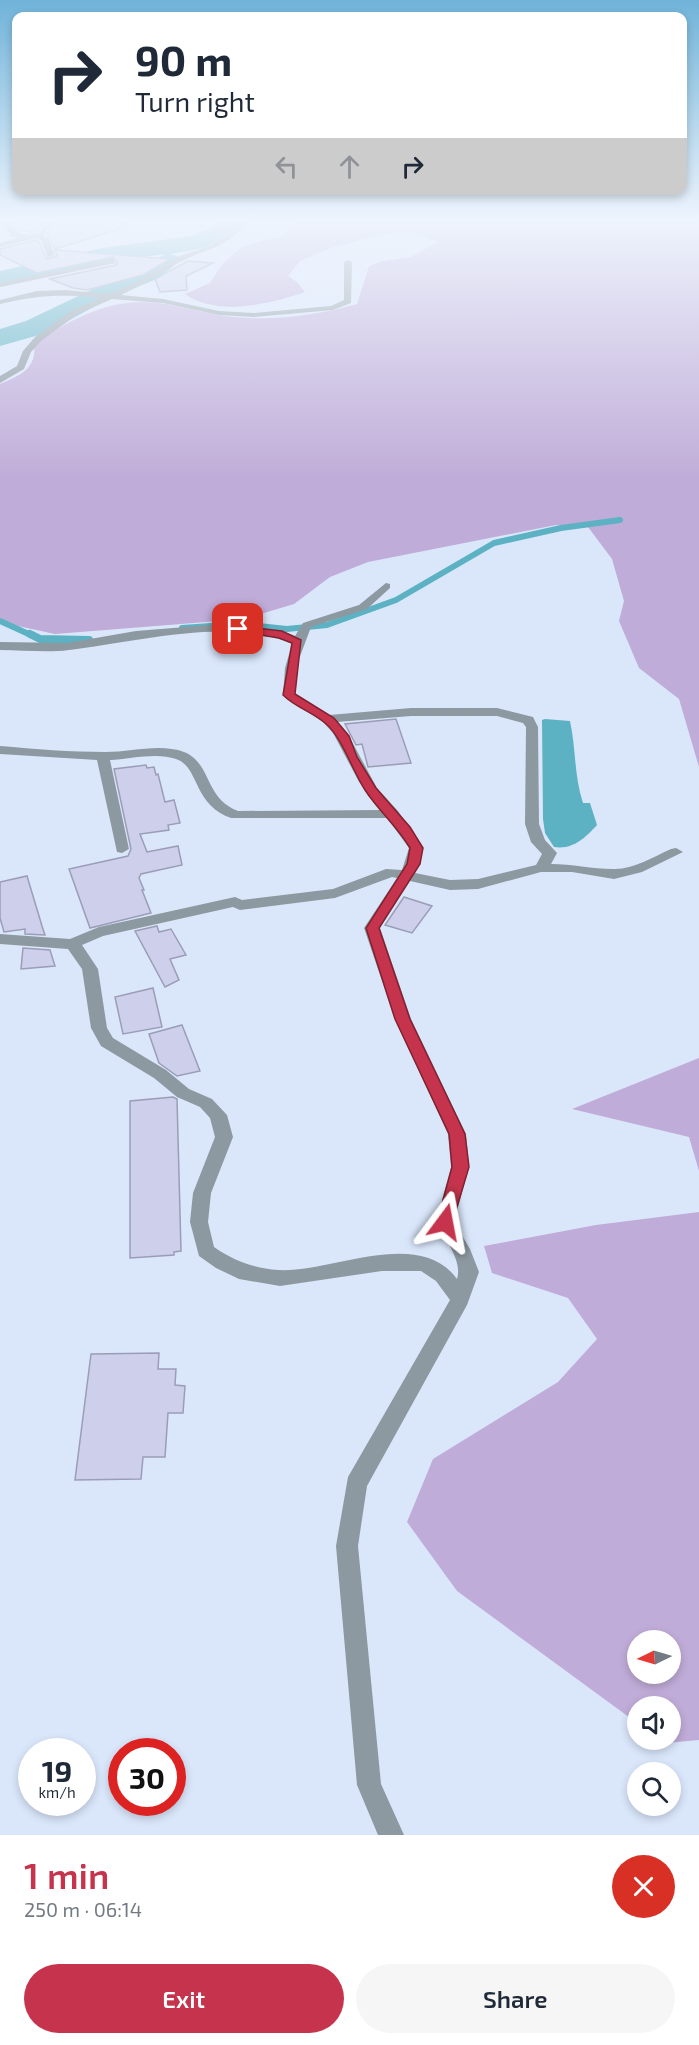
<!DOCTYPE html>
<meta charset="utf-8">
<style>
:root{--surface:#fff;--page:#f6f6f7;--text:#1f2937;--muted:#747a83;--accent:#c5344c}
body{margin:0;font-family:"Exo 2",sans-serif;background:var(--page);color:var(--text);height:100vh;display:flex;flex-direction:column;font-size:22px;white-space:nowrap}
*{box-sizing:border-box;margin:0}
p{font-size:20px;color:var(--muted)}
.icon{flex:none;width:33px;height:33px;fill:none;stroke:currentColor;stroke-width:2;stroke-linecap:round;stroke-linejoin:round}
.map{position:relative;height:1835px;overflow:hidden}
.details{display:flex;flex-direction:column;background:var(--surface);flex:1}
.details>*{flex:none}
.guide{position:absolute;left:12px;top:12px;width:675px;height:183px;border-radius:12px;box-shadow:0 3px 9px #0003;background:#fff;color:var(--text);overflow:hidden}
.needle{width:39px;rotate:265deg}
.buttons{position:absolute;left:627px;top:1630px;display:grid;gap:12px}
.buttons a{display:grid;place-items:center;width:54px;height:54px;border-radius:50%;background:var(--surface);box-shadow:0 3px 9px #0003;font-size:30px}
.speed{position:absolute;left:18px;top:1738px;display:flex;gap:12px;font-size:30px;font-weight:700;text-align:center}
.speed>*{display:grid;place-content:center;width:78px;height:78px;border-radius:50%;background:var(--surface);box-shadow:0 3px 9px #0003;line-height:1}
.speed small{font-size:15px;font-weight:400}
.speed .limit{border:9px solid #d22;background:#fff;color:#111}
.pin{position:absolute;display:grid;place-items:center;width:51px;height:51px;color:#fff;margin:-26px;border-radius:12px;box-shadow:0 3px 9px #0006}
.me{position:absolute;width:66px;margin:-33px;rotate:13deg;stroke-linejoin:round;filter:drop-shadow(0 0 4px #0008)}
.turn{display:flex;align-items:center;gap:21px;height:126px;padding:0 24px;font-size:27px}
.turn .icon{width:78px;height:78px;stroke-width:2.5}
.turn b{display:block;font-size:42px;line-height:51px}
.lanes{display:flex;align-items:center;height:57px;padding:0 24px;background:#0003;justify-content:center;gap:30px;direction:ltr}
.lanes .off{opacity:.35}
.round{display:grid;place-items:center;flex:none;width:63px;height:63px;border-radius:32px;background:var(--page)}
.overview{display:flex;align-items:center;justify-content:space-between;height:102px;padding:0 24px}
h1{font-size:36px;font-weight:600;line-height:45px;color:var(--accent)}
.cta{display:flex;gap:12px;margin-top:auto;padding:12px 24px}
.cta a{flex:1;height:69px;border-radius:36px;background:var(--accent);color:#fff;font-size:24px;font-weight:600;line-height:69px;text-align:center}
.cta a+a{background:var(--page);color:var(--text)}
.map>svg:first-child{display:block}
</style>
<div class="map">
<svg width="699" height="1835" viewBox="0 0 699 1835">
<rect width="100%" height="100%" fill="#dae7fb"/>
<path fill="#c0acd8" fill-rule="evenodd" d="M297,222H699V767L679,699L639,668L619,621L624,601L612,559L588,527L556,525L368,562L330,577L294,604L244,619L55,634L4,623L0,619V384C19,376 37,369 34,345C73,316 117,295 166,304C189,308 211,315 234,317C275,321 319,315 357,304L369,266L383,261L411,257L438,242L408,231L381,235L331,248L300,261L288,276L297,282L305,292C270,304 217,317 185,294L210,283L223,263L242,247L284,235Z
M699,1058V1171L689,1137L572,1109Z
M699,1212V1740L666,1743L662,1740H670V1707H638L637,1723L457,1591L407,1522L433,1459L558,1382L597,1339L568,1298L492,1273L484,1246L596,1225ZM638,1641H670V1674H638Z"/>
<path fill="#5cb2c2" d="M545,719L570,721C576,748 574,776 583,803H590L597,825C585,838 573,850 554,847L545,833L543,819L542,720Z"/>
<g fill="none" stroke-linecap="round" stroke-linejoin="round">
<path stroke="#5cb2c2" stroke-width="6" d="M0,621L33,636
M182,628L239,624L287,629L327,625L396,600L494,543L561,528L620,520"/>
<path stroke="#5cb2c2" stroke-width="8" d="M30,634L40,639L89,640"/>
<path fill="#5cb2c2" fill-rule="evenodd" d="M215,222H239C221,247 197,250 169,254L177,256L180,261L157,279L110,298L46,333L0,346V329L26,321L166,254L103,262L0,287V271L103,248L191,236L209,229Z"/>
</g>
<path fill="#ced0eb" stroke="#9b9db7" stroke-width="1.5" d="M11,222H42L38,231L30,232L19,230Z
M53,222H125L126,227L55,249L47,235Z
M36,240L39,242L47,259L57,256L55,250L170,259L143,275L87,290L73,288L50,279L116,265L118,262L113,257L37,273L0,255V249Z
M188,261L213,263L186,276L187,290L160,292L155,279Z
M396,719L411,763L368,767L362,744L356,745L345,724Z
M146,765L147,768L154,767L156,775L158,774L165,802L174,800L180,823L168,825L169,830L140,834L147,852L178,846L182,865L141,874L139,878L144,890H142L151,913L90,928L69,869L128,856L131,849L114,769Z
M27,876L42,926L45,935L25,934V929L4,932L0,918V882Z
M404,897L432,906L412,933L385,925Z
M157,926L159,932L171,929L186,955L170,959L179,980L165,987L135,931Z
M23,948L50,950L55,966L21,969Z
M153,988L162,1027L123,1034L115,997Z
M182,1025L200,1071L177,1076L159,1063L149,1034Z
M173,1097L177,1099L181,1251L174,1252V1255L130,1258V1101Z
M159,1353L158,1369H176L175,1385L185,1386L183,1413H168L165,1457H143L141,1479L75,1480L91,1354Z"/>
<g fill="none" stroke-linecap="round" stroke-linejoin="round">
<path fill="#8d99a0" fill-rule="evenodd" d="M1,222H8C18,234 24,237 40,233L44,222H51L44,236L48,239L55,255L48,257L41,240L36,238L0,247V243L19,238L12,237Z
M241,222H248C226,247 214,247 186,259C163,270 143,285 121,295L163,299L219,311L254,313L331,306L344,300V262L348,260L352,262L351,303L333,310L254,317L219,315L163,303L112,299L78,314L41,341L31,352L24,369L0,383V376L17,366L23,351L35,337L72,310L101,298C60,294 40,295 0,304V300L37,291L65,290L110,294L140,280L180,256L209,246L223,238Z
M113,259L116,263L0,287V283Z
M386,583L390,584V588L367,609L311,627L299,659L295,694L329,715L411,708H497L533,717L538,727L539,824L545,840L557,853L551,864C572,864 592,869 613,869C632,870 653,857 671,849L676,848L683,852L642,872L614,879L572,872H541L478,889L450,890L410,881L380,928L411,1019L466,1134L469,1167L454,1222L470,1249L479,1272L467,1305L367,1486L358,1546L381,1784L404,1835H378L357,1785L336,1546L348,1477L450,1300L436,1281L421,1271H382L280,1286L239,1279L216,1268L199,1256L190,1222L193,1193L215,1137L210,1118L200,1107L177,1097L154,1078L101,1046L91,1028L82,969L68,949L0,944V934L70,939L99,927L235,897L242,900L333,889L386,869L402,870L409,848L387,818H231C192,804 200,767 176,759C157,752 130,759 110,760L129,849L122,853L117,852L97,760L0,754V746C35,749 70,752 106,752C130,752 161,743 184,752C212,763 204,798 238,811L380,810L359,782L333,733L323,722L283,695L285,668L292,644C233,616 132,643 69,650C47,653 22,650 0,650V642L67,643L136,631L223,624L282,631L295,636L303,623L359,605ZM411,716H497L523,723L526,727L525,824L531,842L542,854L536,865L478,879L450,880L415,873L420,864L423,848L398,811L377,788L350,738L337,722ZM392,877L397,878L364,928L395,1019L448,1134L451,1167L436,1222C444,1238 463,1261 457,1279C419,1226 331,1273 278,1270C254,1268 234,1261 214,1247L208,1222L211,1193L233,1137L227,1115L212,1099L189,1089L166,1070L113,1038L107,1028L98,969L82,945L103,936L233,907L240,910L335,898Z"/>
</g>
<linearGradient id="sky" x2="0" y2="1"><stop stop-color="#70b3d9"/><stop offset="0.46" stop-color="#eef4fd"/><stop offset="1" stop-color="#eef4fd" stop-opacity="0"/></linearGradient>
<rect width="699" height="479" fill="url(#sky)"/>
<path fill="#c5344c" stroke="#802231" stroke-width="1.5" d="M238,626L282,631L301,640L295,694L334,718L349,736L357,757L376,788L410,827L423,848L420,864L379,928L410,1019L465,1134L469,1167L451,1227H439L437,1222L452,1167L449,1134L395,1019L366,928L407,864L410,848C397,826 378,810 365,790C352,770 342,737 325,723C312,712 295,707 283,695L292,643L279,638L234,631L232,629Z"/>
</svg>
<div class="buttons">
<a><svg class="needle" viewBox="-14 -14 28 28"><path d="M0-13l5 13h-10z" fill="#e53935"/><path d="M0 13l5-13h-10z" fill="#747a83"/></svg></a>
<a><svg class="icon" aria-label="sound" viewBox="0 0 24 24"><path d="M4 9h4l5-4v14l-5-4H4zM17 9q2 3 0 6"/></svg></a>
<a><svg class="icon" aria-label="search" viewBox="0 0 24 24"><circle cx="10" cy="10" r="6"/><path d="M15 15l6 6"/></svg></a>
</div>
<div class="speed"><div>19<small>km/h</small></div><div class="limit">30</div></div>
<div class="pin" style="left:238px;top:629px;background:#d93025"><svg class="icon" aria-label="arrive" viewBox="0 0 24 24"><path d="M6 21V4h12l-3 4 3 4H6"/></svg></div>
<svg class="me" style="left:445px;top:1222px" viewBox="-20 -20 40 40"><path d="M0-17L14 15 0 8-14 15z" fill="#c5344c" stroke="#fff" stroke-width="4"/></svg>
<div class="guide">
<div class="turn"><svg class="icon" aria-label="right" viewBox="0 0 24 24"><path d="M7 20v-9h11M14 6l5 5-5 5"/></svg><div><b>90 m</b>Turn right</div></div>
<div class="lanes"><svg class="icon off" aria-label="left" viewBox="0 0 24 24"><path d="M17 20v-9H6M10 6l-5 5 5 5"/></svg><svg class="icon off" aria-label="ahead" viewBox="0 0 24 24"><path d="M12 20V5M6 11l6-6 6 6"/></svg><svg class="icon" aria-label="right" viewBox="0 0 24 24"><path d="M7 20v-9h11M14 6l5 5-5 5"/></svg></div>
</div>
</div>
<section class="details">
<div class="overview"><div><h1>1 min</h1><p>250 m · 06:14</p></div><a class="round" style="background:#d93025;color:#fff"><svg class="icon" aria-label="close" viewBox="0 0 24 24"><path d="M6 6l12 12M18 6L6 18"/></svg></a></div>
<div class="cta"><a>Exit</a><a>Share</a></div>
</section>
